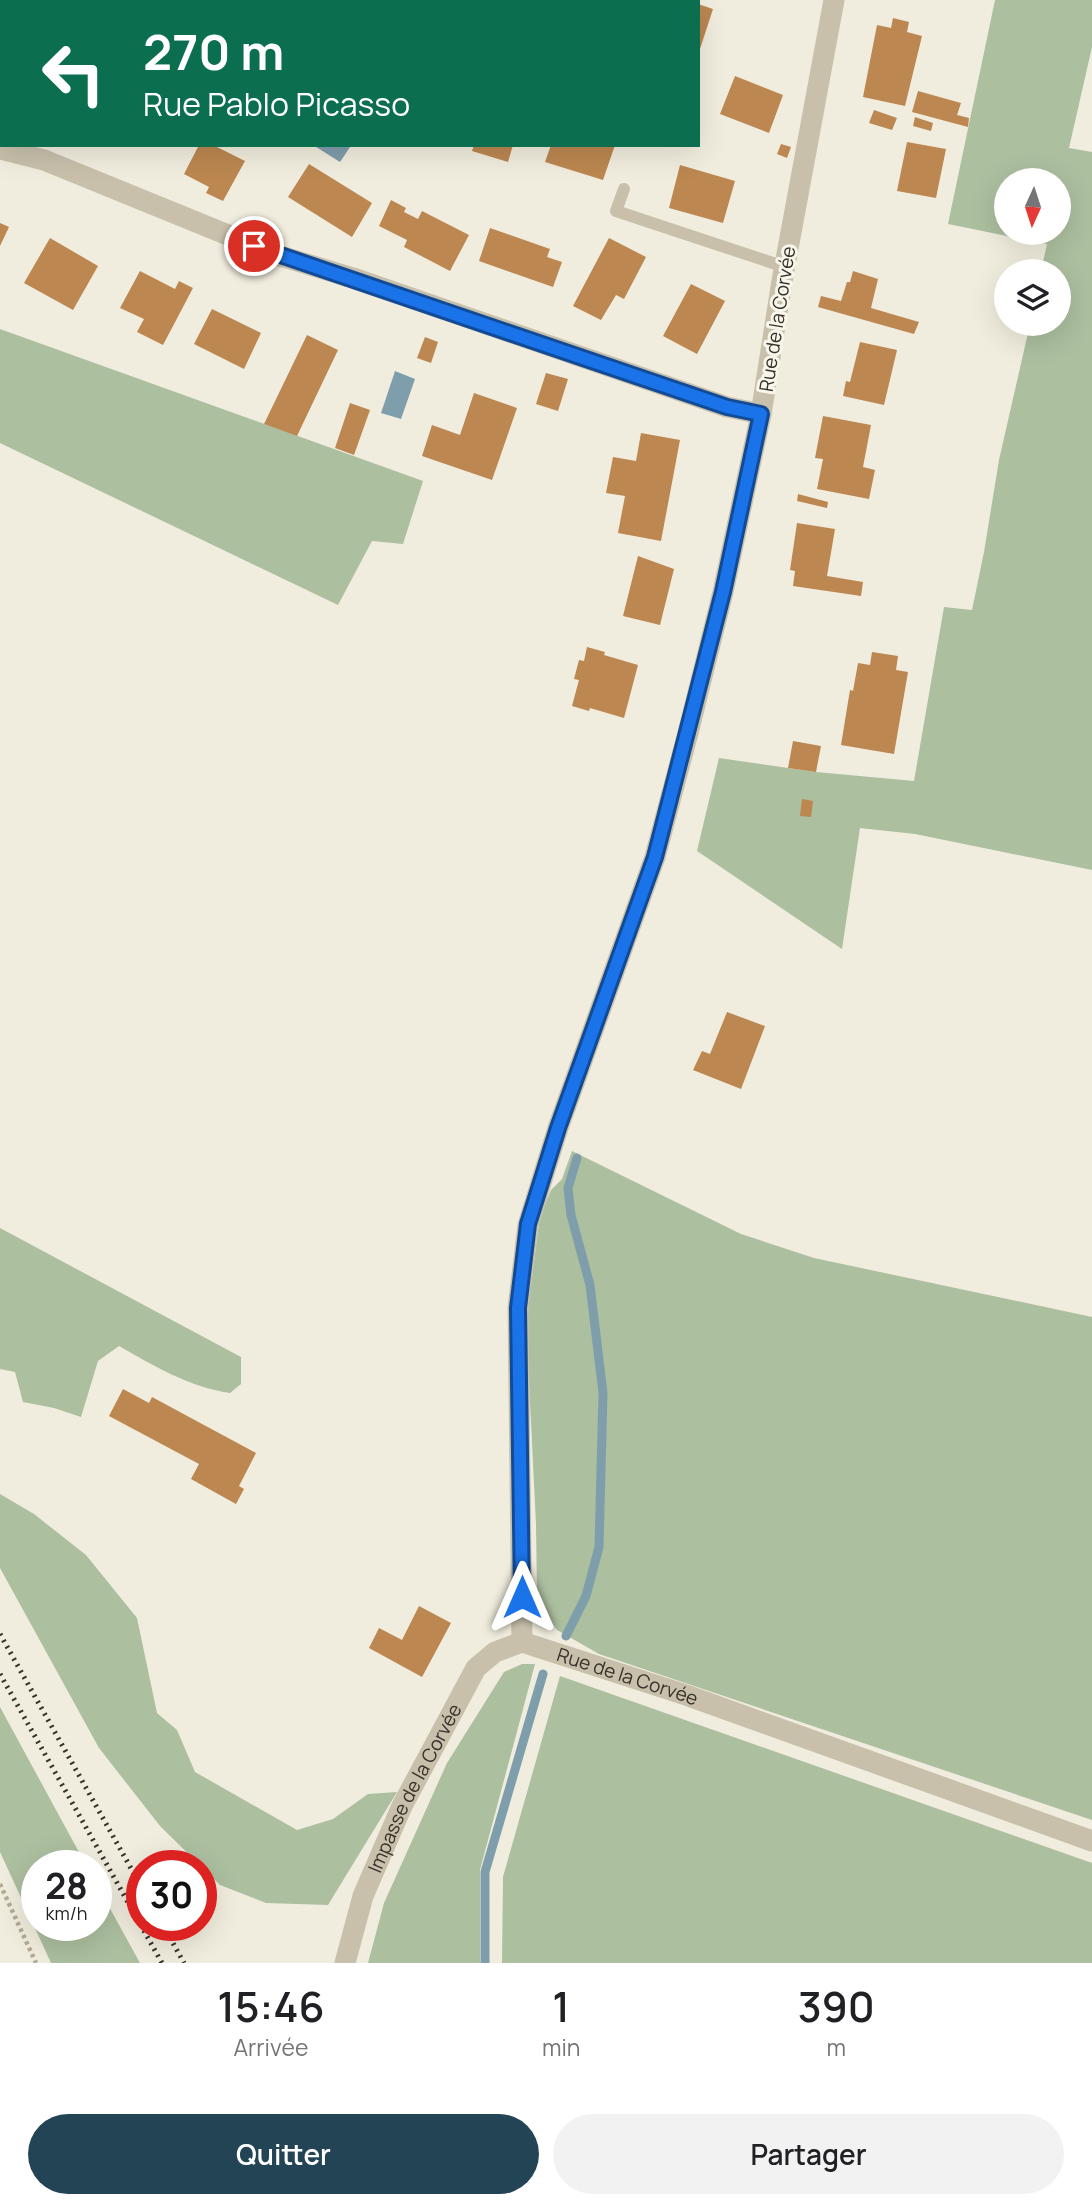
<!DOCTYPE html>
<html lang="fr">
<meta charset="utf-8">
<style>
:root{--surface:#fff;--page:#f2f2f2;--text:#202124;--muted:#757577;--accent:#224454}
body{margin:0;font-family:Manrope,sans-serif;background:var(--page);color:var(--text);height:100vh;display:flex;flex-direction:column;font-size:26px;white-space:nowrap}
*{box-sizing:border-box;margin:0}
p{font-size:23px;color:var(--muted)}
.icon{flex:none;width:38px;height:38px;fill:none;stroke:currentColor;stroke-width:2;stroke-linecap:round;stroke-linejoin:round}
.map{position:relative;height:1963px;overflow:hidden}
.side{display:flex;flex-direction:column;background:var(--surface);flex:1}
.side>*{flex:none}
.hud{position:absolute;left:0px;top:0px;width:700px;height:147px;box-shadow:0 7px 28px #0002;background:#0b6e4f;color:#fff;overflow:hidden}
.needle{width:46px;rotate:183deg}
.tools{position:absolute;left:994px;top:168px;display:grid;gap:14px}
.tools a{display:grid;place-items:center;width:77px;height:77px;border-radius:50%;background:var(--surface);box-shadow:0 7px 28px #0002;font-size:35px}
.speed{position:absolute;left:21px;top:1850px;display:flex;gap:14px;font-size:35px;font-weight:700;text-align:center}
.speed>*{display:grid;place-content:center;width:91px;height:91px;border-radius:50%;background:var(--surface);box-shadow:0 7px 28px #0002;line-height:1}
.speed small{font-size:18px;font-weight:400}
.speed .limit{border:10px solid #d22;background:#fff;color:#111}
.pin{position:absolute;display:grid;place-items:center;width:60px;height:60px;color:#fff;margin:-30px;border:4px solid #fff;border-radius:50%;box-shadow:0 2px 7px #0007}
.me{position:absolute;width:77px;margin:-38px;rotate:0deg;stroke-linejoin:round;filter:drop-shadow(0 0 5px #0008)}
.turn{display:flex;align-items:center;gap:24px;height:147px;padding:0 28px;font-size:32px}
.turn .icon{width:91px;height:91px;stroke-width:2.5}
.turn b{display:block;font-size:49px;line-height:60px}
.eta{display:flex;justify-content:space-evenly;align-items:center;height:119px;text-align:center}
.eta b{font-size:42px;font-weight:600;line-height:49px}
.action{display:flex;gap:14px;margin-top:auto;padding:14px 28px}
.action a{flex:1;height:80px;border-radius:42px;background:var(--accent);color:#fff;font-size:28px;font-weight:600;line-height:80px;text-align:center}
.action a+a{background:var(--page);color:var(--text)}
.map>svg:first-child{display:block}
</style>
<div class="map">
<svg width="1092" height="1963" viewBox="0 0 1092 1963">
<rect width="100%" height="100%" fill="#f1edde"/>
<path fill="#acbf9f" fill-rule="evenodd" d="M995,0H1092V47L1069,148L1092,152V870L915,834L860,828L842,949L697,851L719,758L816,772L914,781L944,607L972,610L984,552L999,460L1030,324H1059V271H1041L1047,244L948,224ZM1006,180H1059V233H1006Z
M0,329L423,481L403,544L372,541L338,605L0,443Z
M572,1151L741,1234L814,1258L1092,1317V1820L599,1654L557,1630L544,1614L537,1595L536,1524L526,1321L540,1216L551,1190L562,1179Z
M0,1228L241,1357V1384L230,1393C189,1387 154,1366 119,1346L98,1361L81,1417L54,1408L23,1402L15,1372L0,1369Z
M0,1494L34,1514L86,1555L137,1618L157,1713L177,1730L195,1772L297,1830L333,1819L368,1794L397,1792L328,1905L266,1903L220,1885L160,1826L99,1748L0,1568Z
M522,1664H535L480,1870V1963H368L384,1903L447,1763L504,1672Z
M560,1676L1092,1863V1963H502L503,1877Z
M0,1707L86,1865L37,1866V1925H96V1883L140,1963H51L0,1852Z"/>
<path fill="#7f9eab" d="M313,145H348L350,147L340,162Z
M395,371L415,379L401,419L381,413Z"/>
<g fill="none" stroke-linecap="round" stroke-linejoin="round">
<path stroke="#7f9eab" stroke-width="9" d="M566,1636L586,1596L599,1547L603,1393L590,1285L571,1215L568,1188L577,1158
M485,1963V1872L543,1674"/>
</g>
<path fill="#bc8750" d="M698,4L713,9L699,52H698Z
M893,18L909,22L907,32L922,36L905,106L863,97L877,25L891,28Z
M735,76L783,95L769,133L720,114Z
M918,91L961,103L957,115L969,118L968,127L912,112Z
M874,110L897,118L892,130L869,123Z
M915,117L933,123L931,131L913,126Z
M907,142L946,149L936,198L897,191Z
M781,144L791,147L787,158L777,154Z
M199,145H213L245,161L223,201L206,193L209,187L184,174Z
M474,145H513L508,162L472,151Z
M551,145H615L603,180L545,162Z
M309,164L372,203L352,237L288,197Z
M680,165L735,181L723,223L669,208Z
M391,200L406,208L404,212L418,219L422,211L469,235L450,271L404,247L407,240L379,226Z
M0,223L9,227L0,246Z
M490,228L550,249L547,257L562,262L553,287L479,261Z
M50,238L98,266L73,310L24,283Z
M609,238L646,257L624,299L616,295L601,320L573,306Z
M140,271L175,289L179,281L193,288L163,345L137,332L144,319L120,308Z
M853,271L878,279L871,308L919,322L914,334L818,307L821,296L841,301L847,282H850Z
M691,284L725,301L697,354L663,336Z
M212,309L261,333L244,369L194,344Z
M307,335L338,350L297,436L264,424Z
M425,337L438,342L431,363L417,358Z
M860,342L897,350L884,405L843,396L846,381L850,382Z
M546,373L568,379L558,411L536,404Z
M474,393L517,408L492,480L422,456L432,425L460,435Z
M350,403L370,410L354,455L335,448Z
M823,416L871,425L863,467L875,470L869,499L817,489L823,459L815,458Z
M641,433L680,440L661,541L618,533L625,496L606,493L613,457L636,461Z
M798,494L828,502L827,508L797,501Z
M797,523L835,529L827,576L863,582L861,596L793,586L795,571L790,570Z
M638,556L674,569L660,625L623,616Z
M587,647L605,652L604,655L638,665L624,718L590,708L589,711L572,706L579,680L574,679L579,660L584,661Z
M872,652L898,656L896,670L908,672L894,754L841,745L850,690L853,691L858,663L870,665Z
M793,741L821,746L816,772L788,768Z
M802,799L813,801L811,817L800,816Z
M727,1012L765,1026L741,1089L693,1070L702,1051L710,1054Z
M123,1389L149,1403L152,1397L256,1453L239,1486L244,1489L236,1504L191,1479L199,1464L109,1416Z
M419,1606L451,1623L422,1677L369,1648L379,1628L402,1640Z"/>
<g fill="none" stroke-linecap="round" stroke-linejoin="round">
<path stroke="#b4aa95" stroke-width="4.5" stroke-dasharray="3.5 3.5" stroke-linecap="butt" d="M0,1884L36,1963"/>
<path stroke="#c8c0ab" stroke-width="12" d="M624,189L616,211L785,267"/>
<g stroke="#c8c0ab" stroke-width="21">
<path id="s1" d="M834,0L782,281L761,414L723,592L688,733L655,857L558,1128L528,1225L518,1308L522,1642L686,1695L1092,1841"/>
<path d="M0,149L44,160L277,255L353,278L727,407L761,414"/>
<path id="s2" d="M345,1963L363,1896L402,1806L476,1668L495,1652L522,1642"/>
</g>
<path stroke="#36312a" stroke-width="5" stroke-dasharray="2 5" stroke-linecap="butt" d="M0,1634L142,1888
M0,1674L162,1963
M163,1925L184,1963"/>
</g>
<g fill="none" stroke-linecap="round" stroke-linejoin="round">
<g stroke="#114b97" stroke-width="18">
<path id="route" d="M254,246L727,407L761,414L723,592L655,857L558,1128L528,1224L518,1308L522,1597"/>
</g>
<use href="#route" stroke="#1a73e8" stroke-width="12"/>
</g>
<g text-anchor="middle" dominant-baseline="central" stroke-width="6" stroke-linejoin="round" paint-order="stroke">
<g font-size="19" fill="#36312a" stroke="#f8f6ea">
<text transform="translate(777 319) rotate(-81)">Rue de la Corvée</text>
<text stroke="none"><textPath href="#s1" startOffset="1794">Rue de la Corvée</textPath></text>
<text stroke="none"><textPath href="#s2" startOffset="189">Impasse de la Corvée</textPath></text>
</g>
</g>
</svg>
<div class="tools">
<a><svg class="needle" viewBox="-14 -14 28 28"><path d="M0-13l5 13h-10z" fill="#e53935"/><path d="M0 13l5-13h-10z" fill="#757577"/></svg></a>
<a><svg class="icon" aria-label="layers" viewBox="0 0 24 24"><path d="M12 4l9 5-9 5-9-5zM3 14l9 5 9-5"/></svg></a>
</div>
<div class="speed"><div>28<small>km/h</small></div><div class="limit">30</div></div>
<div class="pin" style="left:254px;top:246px;background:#d93025"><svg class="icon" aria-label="arrive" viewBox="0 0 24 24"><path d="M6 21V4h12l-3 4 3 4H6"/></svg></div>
<svg class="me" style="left:522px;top:1597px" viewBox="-20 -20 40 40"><path d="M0-17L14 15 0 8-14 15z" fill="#1a73e8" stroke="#fff" stroke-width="4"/></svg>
<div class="hud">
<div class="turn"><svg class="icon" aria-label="left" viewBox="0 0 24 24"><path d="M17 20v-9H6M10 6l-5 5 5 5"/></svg><div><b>270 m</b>Rue Pablo Picasso</div></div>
</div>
</div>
<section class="side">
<div class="eta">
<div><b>15:46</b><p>Arrivée</p></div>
<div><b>1</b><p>min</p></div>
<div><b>390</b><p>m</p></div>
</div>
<div class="action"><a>Quitter</a><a>Partager</a></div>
</section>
